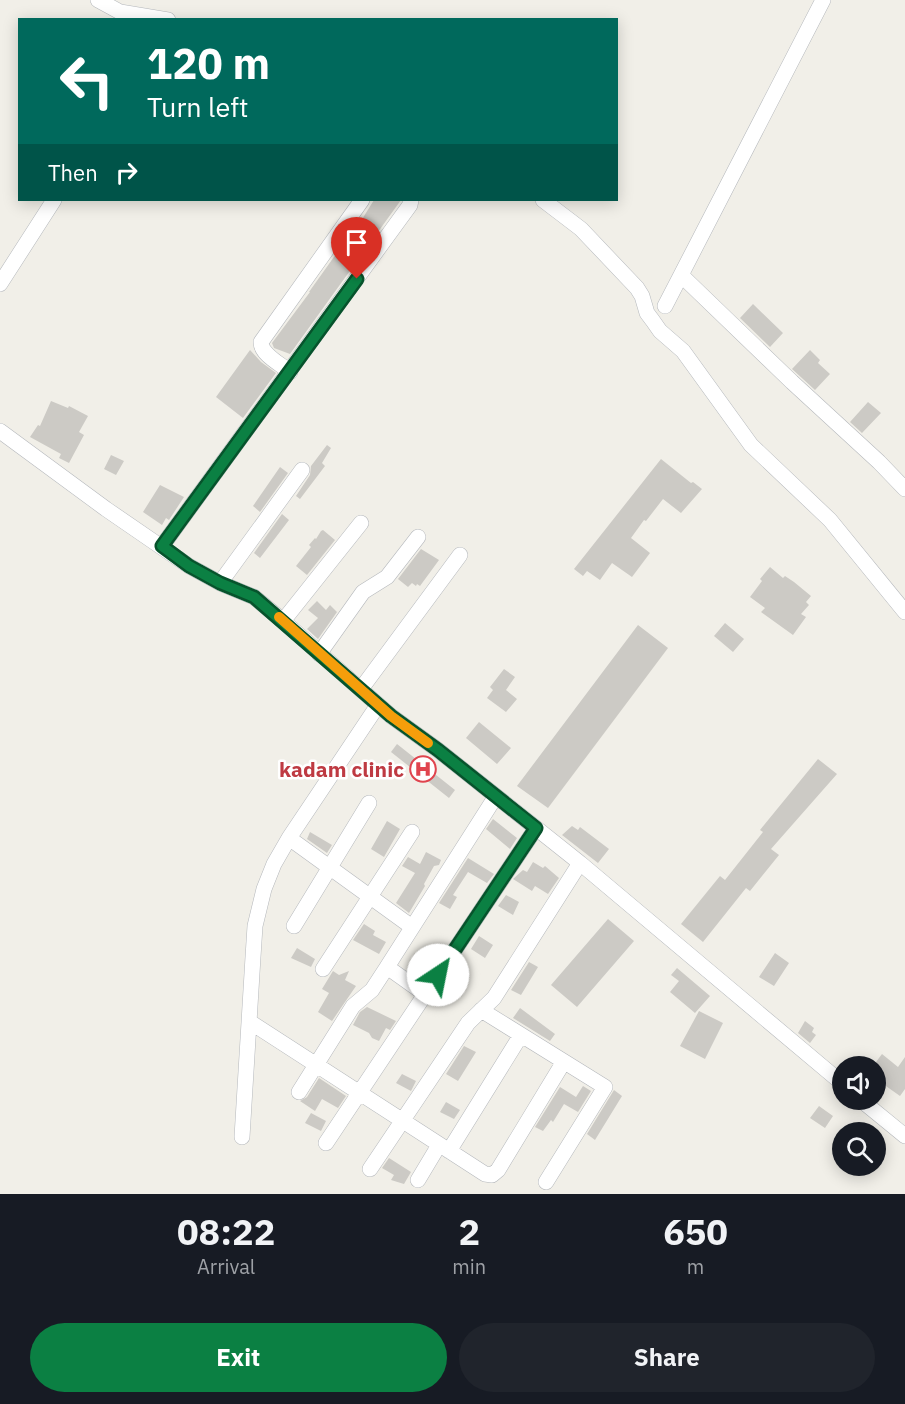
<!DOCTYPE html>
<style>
:root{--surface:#171b24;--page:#20242c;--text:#f1f3f6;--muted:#9ea1a6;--accent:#0b8043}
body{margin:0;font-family:"IBM Plex Sans",sans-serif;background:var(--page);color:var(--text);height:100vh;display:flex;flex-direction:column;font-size:22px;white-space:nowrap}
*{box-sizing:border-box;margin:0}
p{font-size:20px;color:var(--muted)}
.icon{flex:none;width:33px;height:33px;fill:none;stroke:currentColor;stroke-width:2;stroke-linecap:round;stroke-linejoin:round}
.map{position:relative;height:1194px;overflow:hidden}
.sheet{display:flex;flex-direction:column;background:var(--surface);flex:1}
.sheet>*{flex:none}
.guide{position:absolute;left:18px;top:18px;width:600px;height:183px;border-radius:0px;box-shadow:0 3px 15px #0003;background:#00695c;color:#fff;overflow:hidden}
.controls{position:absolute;left:832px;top:1056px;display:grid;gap:12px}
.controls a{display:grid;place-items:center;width:54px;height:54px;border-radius:50%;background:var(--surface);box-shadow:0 3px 15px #0003;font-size:30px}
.pin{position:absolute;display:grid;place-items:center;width:51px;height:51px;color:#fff;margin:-62px -26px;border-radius:50% 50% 50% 0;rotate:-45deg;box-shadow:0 0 6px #0007}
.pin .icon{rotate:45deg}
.me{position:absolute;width:66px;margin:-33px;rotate:34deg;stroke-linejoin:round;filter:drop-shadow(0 0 4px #0008)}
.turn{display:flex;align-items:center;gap:21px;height:126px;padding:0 30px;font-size:27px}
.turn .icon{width:78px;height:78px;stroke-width:2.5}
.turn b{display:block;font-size:42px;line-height:51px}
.then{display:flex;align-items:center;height:57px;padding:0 30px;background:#0003;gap:12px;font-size:22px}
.eta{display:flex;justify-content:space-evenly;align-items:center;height:102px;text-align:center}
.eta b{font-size:36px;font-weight:700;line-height:42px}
.button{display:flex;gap:12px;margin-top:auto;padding:12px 30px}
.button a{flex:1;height:69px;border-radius:36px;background:var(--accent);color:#fff;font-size:24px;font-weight:700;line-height:69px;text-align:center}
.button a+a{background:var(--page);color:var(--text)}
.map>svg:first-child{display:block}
</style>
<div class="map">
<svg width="905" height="1194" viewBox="0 0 905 1194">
<rect width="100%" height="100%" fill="#f1efe8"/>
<path fill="#cccac5" d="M374,200H401L290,354L274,348L272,343L310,292H309L351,233L356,229Z
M753,304L783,333L770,347L740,318Z
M250,350L261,362L276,373L243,418L216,397Z
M810,350L820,360L818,363L830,374L815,390L792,369Z
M51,401L68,408L69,406L88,416L79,432L84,435L69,463L59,458L61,454L30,437L38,425L40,426Z
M868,402L881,413L862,433L850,422Z
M327,445L331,448L322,463L325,466L300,499L296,496L310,475L311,466Z
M111,455L124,461L116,475L104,469Z
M661,459L691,483L693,482L702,489L681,513L663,499L646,521L644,520L631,538L650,553L632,577L612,563L600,580L587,571L583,576L574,569Z
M280,467L288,473L260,512L253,506Z
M160,485L184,497L169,520L166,518L162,525L143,512Z
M282,514L289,520L260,558L254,553Z
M323,530L335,540L307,575L296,566L311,547L309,545L315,538L316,539L321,531Z
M421,549L439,560L420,586L417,584L416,586L412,583L408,587L398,579Z
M770,567L783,578L785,576L794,582L811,596L806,602L809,605L801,614L806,617L793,635L761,612L765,608L750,597L762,581L760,579Z
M317,601L326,610L330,605L337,612L318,639L307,629L318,618L308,610Z
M725,623L744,639L733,652L714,636Z
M638,625L668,648L548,808L517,786Z
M504,669L515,677L506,690L517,699L506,712L487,698L493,690L490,687Z
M479,722L511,748L497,764L466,738Z
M397,744L455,790L449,798L391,752Z
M818,759L837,774L771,849L779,855L750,891L746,888L703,942L681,924L720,876L725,880L763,832L760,830Z
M493,819L517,838L510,849L486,829Z
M387,821L400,829L384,857L371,849Z
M572,826L578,830L580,827L609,849L598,863L562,835Z
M310,832L332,845L327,853L307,839Z
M426,852L441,860L439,865L434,866L424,884L425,886L409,913L396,903L415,873L402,866L408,857L420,864Z
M468,858L494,874L487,883L468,872L453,895L457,897L450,909L439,903Z
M533,862L543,868L545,866L559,878L548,894L535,886L532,891L513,879L523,870L527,872Z
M506,895L519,902L513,915L498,906Z
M608,919L634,941L577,1007L551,985Z
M364,924L375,931L373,935L386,942L379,954L353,940Z
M479,936L493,945L485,958L471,949Z
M297,948L315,959L311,967L291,958Z
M775,953L789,963L774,986L759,977Z
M529,962L538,967L521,995L511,990Z
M677,968L710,996L695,1013L670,992L679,981L671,975Z
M333,971L339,975L349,971L345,980L356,986L332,1021L318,1012L329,993L322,989Z
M367,1007L396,1021L390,1030L386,1028L379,1041L372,1038L369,1033L353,1025L360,1012Z
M520,1008L555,1034L550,1041L513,1018Z
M699,1011L723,1023L705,1059L680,1046Z
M805,1021L814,1028L812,1032L816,1035L810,1043L798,1033Z
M464,1046L476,1052L458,1081L446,1074Z
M882,1054L898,1067L905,1057V1089L900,1096L876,1079V1062Z
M402,1074L416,1081L411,1091L396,1083Z
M319,1078L346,1096L338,1108L322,1099L315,1111L300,1101L307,1097Z
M583,1086L591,1091L578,1112L564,1104L553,1122L551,1120L543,1131L535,1127L560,1087L576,1097Z
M614,1090L622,1096L595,1140L587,1134Z
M446,1102L460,1110L454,1119L440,1112Z
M819,1106L833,1116L825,1128L810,1118Z
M311,1113L326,1121L321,1131L305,1123Z
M389,1158L411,1172L404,1184L391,1180L394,1175L382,1168Z"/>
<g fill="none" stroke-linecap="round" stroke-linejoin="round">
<g stroke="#b5b8bc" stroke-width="16">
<path id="minor" d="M98,0L120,12L168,20
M543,200L581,229L637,288L642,296L647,313L653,321L660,331L683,351L751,445L830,520L905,612
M682,276L792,382L879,462L905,489
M0,284L54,200
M665,306L823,0
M290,372C281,364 261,355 261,342L362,200
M0,431L106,509L189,566L220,583L254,597L283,621L391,716L438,750L580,863L843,1084
M162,546L410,205L411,200
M220,583L302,470
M283,621L361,523
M319,654L363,592L387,577L418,537
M361,689L460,555
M289,838L412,927
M294,926L369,803
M323,969L412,832
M425,994L387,967L496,796
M481,1010L605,1087L546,1182
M250,1022L485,1174L492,1175L498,1170L563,1063
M299,1092L353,1006L372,990L387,967
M861,1100L905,1136
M242,1137L253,957L255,926L264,889L274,864L289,838L378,705
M326,1143L536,828
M449,1151L521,1035
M370,1169L468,1023L494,998L580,863
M418,1180L439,1145"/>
</g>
<use href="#minor" stroke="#fff" stroke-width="15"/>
</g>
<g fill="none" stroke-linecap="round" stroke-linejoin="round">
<g stroke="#07532c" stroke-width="15">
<path id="route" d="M357,279L162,546L189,566L220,583L254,597L391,716L438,750L536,828L438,975"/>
</g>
<use href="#route" stroke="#0b8043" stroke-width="10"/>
<path stroke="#f59e0b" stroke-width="10" d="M279,617L391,716L428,743"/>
</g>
<defs>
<g id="hospital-ring" transform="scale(1.35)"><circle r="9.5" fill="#fff" stroke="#e0444e" stroke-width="1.5"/><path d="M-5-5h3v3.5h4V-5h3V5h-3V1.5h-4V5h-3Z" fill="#e0444e"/></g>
</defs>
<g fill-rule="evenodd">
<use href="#hospital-ring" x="423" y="769"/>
</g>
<g text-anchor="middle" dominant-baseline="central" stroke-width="5" stroke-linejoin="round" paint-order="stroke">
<g font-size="21" font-weight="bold" fill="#be3a42" stroke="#fff" text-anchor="end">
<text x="404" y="769">kadam clinic</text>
</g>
</g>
</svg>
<div class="controls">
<a><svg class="icon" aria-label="sound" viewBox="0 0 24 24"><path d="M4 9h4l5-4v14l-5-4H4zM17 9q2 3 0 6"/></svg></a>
<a><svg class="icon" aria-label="search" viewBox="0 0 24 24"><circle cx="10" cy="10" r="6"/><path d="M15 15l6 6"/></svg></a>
</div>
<div class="pin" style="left:357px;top:279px;background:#d93025"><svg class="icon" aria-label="arrive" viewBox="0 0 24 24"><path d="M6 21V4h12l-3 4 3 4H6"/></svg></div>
<svg class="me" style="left:438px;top:975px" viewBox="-20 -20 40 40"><circle r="19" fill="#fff"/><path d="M0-13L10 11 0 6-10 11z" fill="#0b8043"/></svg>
<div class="guide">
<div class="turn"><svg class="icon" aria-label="left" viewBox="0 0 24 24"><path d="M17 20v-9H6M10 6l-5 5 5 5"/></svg><div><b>120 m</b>Turn left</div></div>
<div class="then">Then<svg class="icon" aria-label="right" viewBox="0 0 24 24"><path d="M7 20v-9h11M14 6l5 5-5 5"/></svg></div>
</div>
</div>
<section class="sheet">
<div class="eta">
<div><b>08:22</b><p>Arrival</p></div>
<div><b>2</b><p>min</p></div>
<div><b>650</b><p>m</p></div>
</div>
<div class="button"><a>Exit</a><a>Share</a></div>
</section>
